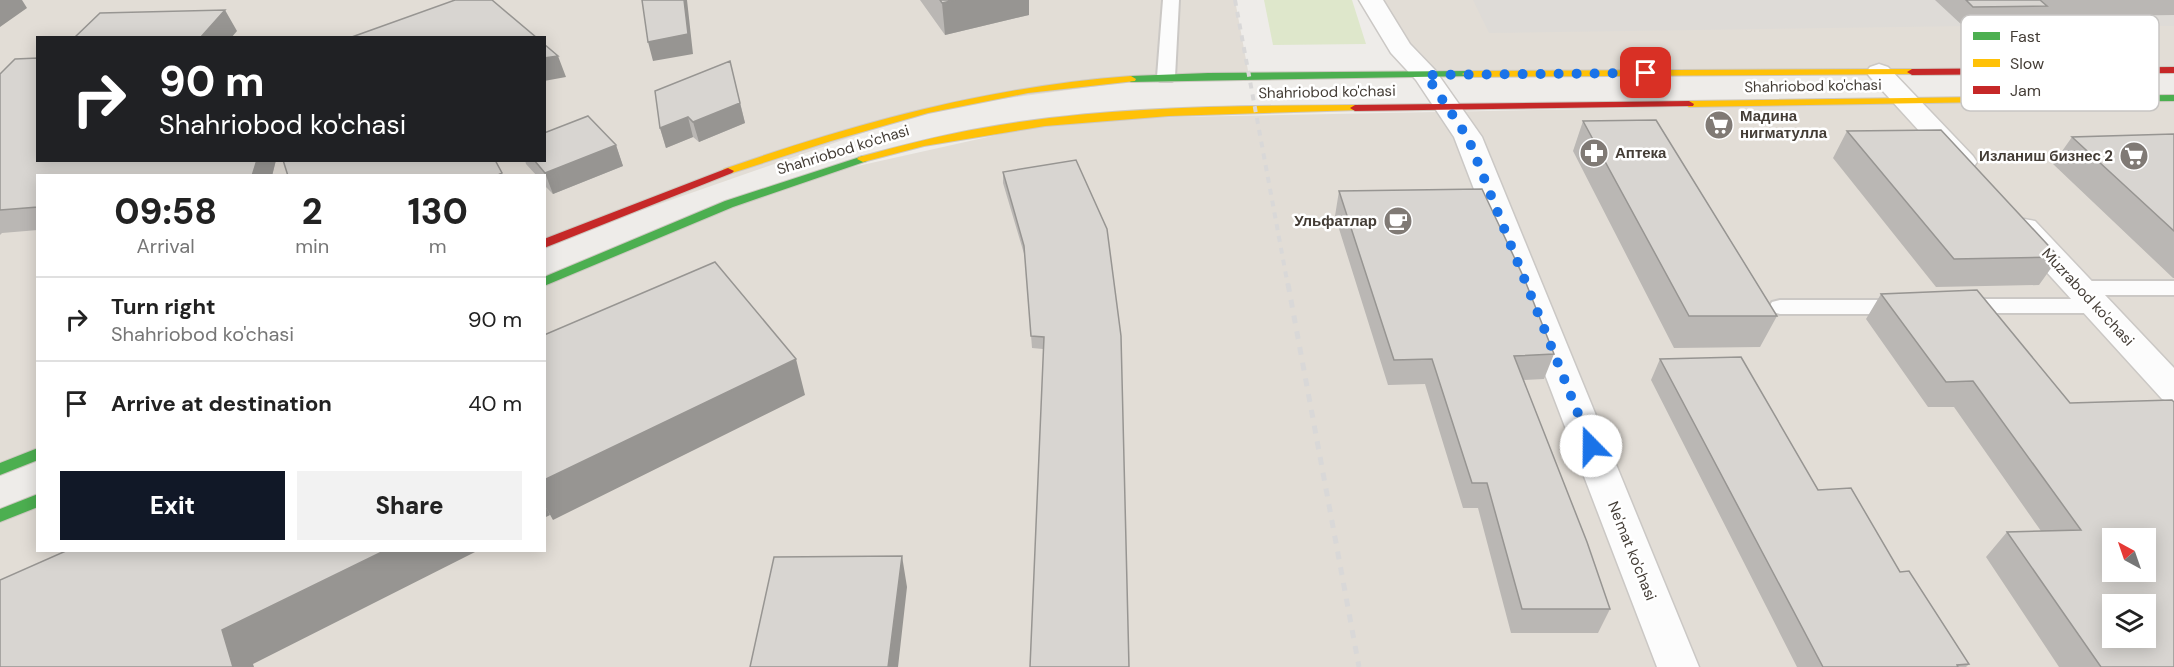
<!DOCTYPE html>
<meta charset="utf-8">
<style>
:root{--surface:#fff;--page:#f2f2f2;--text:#222;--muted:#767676;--line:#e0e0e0;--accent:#111827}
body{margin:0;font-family:"DM Sans",sans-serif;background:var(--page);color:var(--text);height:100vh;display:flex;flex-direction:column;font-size:22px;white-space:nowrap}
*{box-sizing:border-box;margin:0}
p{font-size:20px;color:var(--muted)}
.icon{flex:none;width:33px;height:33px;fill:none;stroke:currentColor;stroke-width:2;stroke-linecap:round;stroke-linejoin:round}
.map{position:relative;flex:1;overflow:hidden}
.sheet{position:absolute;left:36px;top:174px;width:510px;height:378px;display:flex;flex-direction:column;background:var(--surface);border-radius:0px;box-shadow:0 3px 15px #0003}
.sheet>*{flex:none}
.guide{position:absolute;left:36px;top:36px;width:510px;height:126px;border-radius:0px;box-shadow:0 3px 15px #0003;background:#202124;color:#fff;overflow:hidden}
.needle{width:39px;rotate:320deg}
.controls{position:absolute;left:2102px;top:528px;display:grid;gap:12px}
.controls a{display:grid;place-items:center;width:54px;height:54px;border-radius:0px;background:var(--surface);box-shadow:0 3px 15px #0003;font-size:30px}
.pin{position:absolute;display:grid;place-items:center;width:51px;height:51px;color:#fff;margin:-26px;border-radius:12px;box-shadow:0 3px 9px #0006}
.me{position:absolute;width:66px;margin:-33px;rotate:338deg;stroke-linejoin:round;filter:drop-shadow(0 0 4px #0008)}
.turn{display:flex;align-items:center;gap:21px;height:126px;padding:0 24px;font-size:27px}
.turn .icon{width:78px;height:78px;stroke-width:2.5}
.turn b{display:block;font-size:42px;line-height:51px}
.eta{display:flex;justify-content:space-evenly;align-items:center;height:102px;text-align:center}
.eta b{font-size:36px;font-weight:800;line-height:42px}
.button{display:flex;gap:12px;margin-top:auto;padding:12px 24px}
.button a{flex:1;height:69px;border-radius:0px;background:var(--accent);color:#fff;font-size:24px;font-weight:800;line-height:69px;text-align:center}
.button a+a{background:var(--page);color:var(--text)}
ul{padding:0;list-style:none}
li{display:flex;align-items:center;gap:18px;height:84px;padding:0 24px;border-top:2px solid var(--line)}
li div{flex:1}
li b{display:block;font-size:22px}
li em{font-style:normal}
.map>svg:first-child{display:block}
</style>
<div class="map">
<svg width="2174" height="667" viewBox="0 0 2174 667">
<rect width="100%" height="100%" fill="#eeece9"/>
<path fill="#e2ddd6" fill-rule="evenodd" d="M0,0H1235L1249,76L1166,77L934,108L545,244L544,176H38L37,454L0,469ZM38,38H544V160H38Z
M1371,0H2174V70L1426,75Z
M2174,98V667H0V516L37,500L38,550H544L545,282L795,180L1069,119ZM2112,538H2145V572H2112ZM2112,604H2145V638H2112Z"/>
<path fill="#dedbd7" d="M1473,0H2174V26L2035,25L1489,33Z"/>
<path fill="#dee7cb" d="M1264,0H1352L1366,44L1273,45Z"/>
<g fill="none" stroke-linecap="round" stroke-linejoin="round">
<g stroke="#cbc8c5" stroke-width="4">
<path id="lane" d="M1163,0H1179L1175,77L1172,81H1160L1157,77Z
M2080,281H2174V295H2080L2072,293L2069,288L2072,283Z
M1960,299H2097L2105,301L2108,306L2105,311L2097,313H1960L1952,311L1949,306L1952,301Z
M1780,300H1903L1911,302L1914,307L1911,312L1903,314H1780L1772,312L1769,307L1772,302Z"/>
</g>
<g stroke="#cbc8c5" stroke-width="3">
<path id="street" d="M1359,0H1383L1410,44L1435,70L1482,137L1699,667H1657L1454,137L1416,80L1391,53Z
M1879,64L1888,67L1973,156L1977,162L1973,168L1963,170L1953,168L1870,77L1866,72L1870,67Z
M2024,219L2035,221L2174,368V403L2162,399L2013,235L2009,228L2013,221Z"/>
</g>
<g stroke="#cdc8c0" stroke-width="2">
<path id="fast" d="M1467,71L1471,72V76L1131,82L1126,79L1131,76L1208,73Z
M2174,95V101L2050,102L2045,99L2050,96Z
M863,156L867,157V161L733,207L544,286V277L725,201Z
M38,448V460L0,475V463Z
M38,494V507L0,522V509Z"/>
</g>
<g stroke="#cdc8c0" stroke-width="2">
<path id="slow" d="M1912,69L1917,72L1916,74L1467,77L1462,74L1467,71Z
M1131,76L1136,79L1135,81L1028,93L928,113L831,141L732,173H724L722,171L724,169C860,122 987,87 1131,76Z
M2050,96L2055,99L2054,101L1689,107L1684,104L1689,101Z
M1355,105L1360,108L1359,110L1169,116L1045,126L924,146L863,162L857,159L859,157C900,146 941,135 983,128C1105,106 1231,106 1355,105Z"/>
</g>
<g stroke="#cdc8c0" stroke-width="2">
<path id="jam" d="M2174,67V73L1912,75L1907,72L1912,69Z
M1689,101L1694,104L1693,106L1355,111L1350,108L1355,105Z
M728,168L734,171L732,173L544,248V239Z"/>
</g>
<use href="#lane" fill="#fcfcfc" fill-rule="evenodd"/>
<use href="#street" fill="#fcfcfc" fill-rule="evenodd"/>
<use href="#fast" fill="#4caf50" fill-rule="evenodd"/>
<use href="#slow" fill="#ffc107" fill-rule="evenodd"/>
<use href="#jam" fill="#c62828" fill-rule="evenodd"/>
<path stroke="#d9d8d8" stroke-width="4" stroke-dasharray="6 6" stroke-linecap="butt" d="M1235,0L1288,286"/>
<path stroke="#d9d8d8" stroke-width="5" stroke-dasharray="8 8" stroke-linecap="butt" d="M1288,284L1359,667"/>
</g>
<path fill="#bab7b4" d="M920,0H1029V15L945,35Z
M1935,0H2174V15L2040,17L2035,25L1963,26Z
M730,61L745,123L699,142L693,137L666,148L660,128Z
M0,74L38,160H276L272,176H38V230L2,233L0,235Z
M1583,121L1777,316L1760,347L1674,348L1573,151Z
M1847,131L2059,257L2039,285L1936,287L1833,158Z
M2174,134V278H2173L2053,164L2072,137Z
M616,145L623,166L553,194L544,185V176H537L526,164L525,160H544Z
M1076,160L1043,349L1032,348L1025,257L1003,183V172Z
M1339,191L1554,354L1544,379L1523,380L1610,609L1598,633H1511L1478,508H1463L1425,384L1388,385L1335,216Z
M1977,290L2174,667H2059L1986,557L2007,532L2041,531L1954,407H1928L1866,319L1881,294Z
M1660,359L1818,490L1969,664L1966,667H1797L1651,380Z"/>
<path fill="#979592" d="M0,0H22L27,8L0,27Z
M684,0H687L693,54L653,61L648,42Z
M955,0H1029V15L945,35L942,3Z
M225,10L237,31L231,38H200Z
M558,56L566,77L544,81V58Z
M740,103L745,123L699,142L693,122Z
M688,117L693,137L666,148L660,128Z
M616,145L623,166L553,194L545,173Z
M257,160H276L272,176H252Z
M796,359L805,395L553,520L544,504V480Z
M544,504L550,515L544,518Z
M386,550H479L253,664L254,667H233L222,630Z
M902,556L907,587L898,667H888Z"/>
<path fill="#d8d5d1" stroke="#979592" stroke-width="1.5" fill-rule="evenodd" d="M455,0H492L537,38H349Z
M642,0H684L688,34L648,42Z
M940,0H955L942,3Z
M1966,0H2040L2047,6L1973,7Z
M225,10L200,38H74L100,13Z
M544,44L558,56L544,58Z
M38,58V160H257L252,176H38V207L0,210V74L15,59Z
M730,61L740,103L693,122L688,117L660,128L655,91Z
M588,116L616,145L545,173L534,160H544V133Z
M1656,120L1777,316H1689L1583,121Z
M1941,130L2059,257L1954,259L1847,131Z
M2174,134V231L2072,137Z
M283,160H495L502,173L496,176H288Z
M1076,160L1107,229L1121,336L1129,667H1030L1044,337L1031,336L1024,246L1003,172Z
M1482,189L1524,278L1554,354L1514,356L1587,542L1610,609H1522L1487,483H1472L1432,359L1394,360L1339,191Z
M715,262L796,359L544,480V335Z
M1977,290L2070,403L2172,400L2174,402V667H2101L2007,532L2081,530L1973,381L1946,382L1881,294ZM2112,538H2145V572H2112ZM2112,604H2145V638H2112Z
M1741,357L1818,490L1851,488L1900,572L1909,571L1969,664L1957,665L1958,667H1823L1660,359Z
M68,550H386L222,630L233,667H0V580Z
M902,556L888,667H750L774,557Z"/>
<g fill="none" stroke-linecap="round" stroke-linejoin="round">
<path stroke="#1a73e8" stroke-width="10" stroke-dasharray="0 18" d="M1591,446L1468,138L1426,75L1646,73"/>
</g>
<defs>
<g id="supermarket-disc" transform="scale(1.5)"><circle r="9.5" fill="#807a75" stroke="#fff"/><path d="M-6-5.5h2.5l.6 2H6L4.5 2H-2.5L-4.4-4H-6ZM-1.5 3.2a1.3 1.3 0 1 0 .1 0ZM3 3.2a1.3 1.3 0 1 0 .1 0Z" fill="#fff"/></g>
<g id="pharmacy-disc" transform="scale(1.5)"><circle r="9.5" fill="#807a75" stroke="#fff"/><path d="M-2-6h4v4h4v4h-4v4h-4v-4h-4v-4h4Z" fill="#fff"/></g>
<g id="cafe-disc" transform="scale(1.5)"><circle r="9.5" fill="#807a75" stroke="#fff"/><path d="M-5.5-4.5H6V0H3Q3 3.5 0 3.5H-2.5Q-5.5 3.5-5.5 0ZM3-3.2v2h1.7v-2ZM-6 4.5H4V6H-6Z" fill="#fff"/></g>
</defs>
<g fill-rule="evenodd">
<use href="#supermarket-disc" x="1719" y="125"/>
<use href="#pharmacy-disc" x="1594" y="153"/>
<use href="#supermarket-disc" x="2134" y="156"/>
<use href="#cafe-disc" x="1398" y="221"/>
</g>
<g text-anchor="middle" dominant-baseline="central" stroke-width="5" stroke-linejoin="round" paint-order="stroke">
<g font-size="15" fill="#443d36" stroke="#fff">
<text transform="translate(1813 86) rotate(-1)">Shahriobod ko'chasi</text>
<text transform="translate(1327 92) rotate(-1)">Shahriobod ko'chasi</text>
<text transform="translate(843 150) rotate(-17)">Shahriobod ko'chasi</text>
<text transform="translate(2088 297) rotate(47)">Muzrabod ko'chasi</text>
<text transform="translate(1632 551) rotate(68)">Ne'mat ko'chasi</text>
</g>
<g font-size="15" font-weight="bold" fill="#443d36" stroke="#fff" text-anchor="start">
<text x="1740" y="116">Мадина<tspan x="1740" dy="17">нигматулла</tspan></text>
<text x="1615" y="153">Аптека</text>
<text x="2113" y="156" text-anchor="end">Изланиш бизнес 2</text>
<text x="1377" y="221" text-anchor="end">Ульфатлар</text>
</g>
</g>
<rect x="1961" y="15" width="198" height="96" rx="9" fill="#fff" stroke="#c7c5c3" stroke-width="1.5"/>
<rect x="1973" y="32" width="27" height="8" fill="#4caf50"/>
<rect x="1973" y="59" width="27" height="8" fill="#ffc107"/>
<rect x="1973" y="86" width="27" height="8" fill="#c62828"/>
<g font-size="16" fill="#443d36">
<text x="2010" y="42">Fast</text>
<text x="2010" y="69">Slow</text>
<text x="2010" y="96">Jam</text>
</g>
</svg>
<div class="controls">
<a><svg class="needle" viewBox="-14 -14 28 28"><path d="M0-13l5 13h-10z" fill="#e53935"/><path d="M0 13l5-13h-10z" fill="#767676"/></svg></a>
<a><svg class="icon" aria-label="layers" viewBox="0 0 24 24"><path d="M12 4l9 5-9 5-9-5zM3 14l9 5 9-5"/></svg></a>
</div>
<div class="pin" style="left:1646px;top:73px;background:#d93025"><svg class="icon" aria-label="arrive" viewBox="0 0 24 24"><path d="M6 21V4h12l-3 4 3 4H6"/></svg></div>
<svg class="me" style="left:1591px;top:446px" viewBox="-20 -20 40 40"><circle r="19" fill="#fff"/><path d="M0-13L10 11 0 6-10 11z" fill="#1a73e8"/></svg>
<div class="guide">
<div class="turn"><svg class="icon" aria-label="right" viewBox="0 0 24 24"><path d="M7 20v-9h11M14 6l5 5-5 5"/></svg><div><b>90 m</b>Shahriobod ko'chasi</div></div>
</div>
<section class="sheet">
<div class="eta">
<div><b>09:58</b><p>Arrival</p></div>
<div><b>2</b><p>min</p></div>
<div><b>130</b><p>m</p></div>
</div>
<ul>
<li><svg class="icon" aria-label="right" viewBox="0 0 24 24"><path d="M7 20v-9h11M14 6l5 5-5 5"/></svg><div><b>Turn right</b><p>Shahriobod ko'chasi</p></div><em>90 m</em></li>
<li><svg class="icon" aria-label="arrive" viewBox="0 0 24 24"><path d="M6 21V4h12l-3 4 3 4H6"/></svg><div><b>Arrive at destination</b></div><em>40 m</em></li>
</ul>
<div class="button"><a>Exit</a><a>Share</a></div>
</section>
</div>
